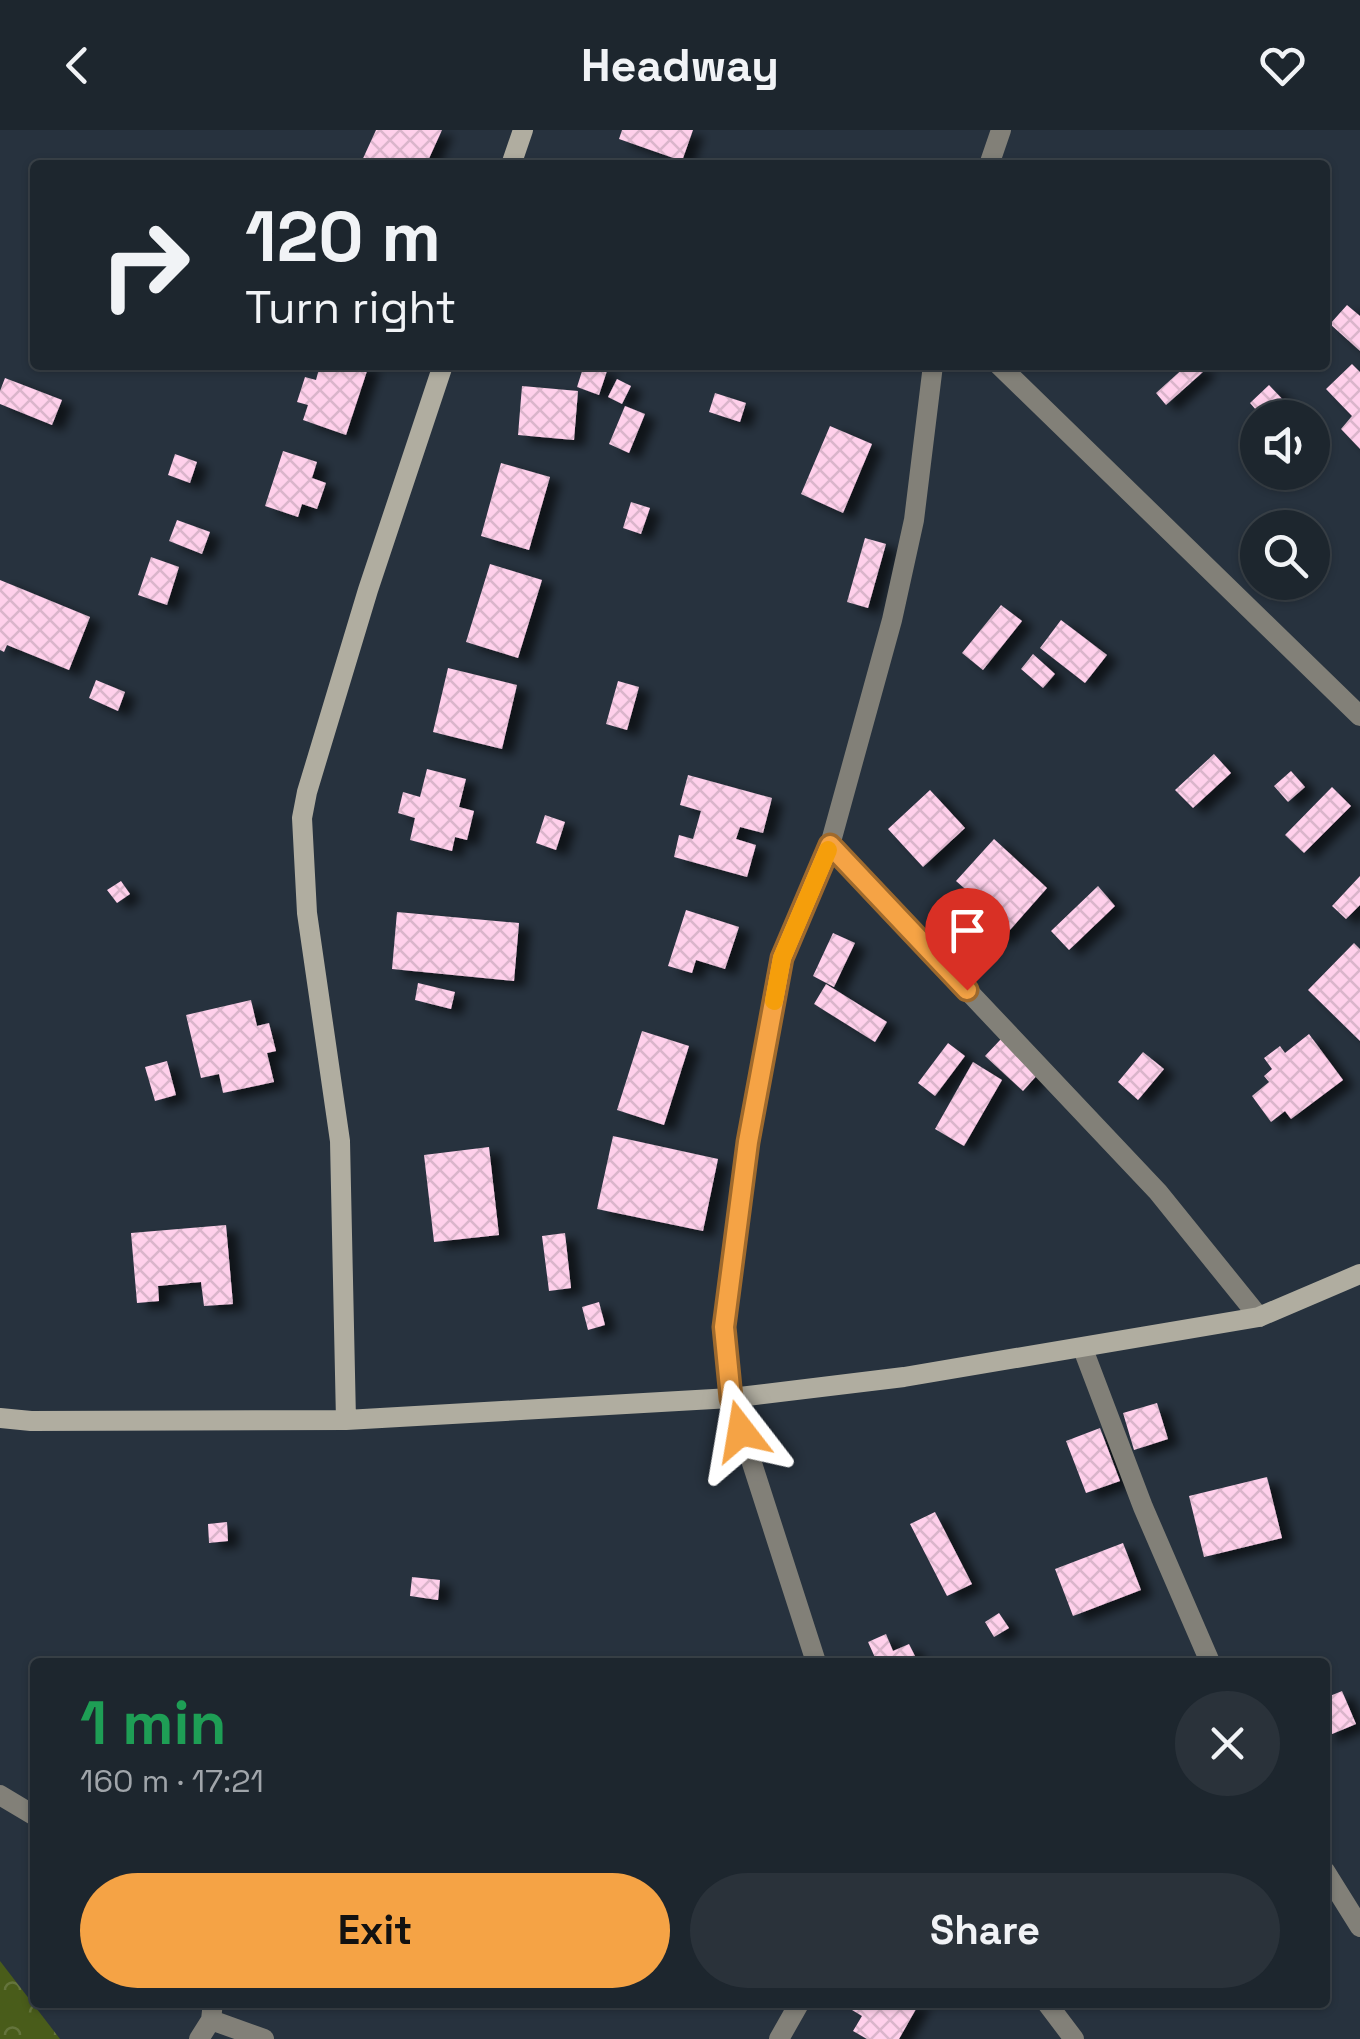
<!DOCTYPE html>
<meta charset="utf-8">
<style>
:root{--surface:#1d262e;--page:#2a323a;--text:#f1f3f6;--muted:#a0a5aa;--line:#3b434a;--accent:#f5a345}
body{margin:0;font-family:"Space Grotesk",sans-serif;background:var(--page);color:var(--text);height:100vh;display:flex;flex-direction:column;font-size:38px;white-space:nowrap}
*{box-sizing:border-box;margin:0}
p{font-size:32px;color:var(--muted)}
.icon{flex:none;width:55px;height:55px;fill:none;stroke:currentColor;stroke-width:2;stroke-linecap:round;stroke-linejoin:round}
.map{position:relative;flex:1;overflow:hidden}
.panel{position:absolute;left:30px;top:1528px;width:1300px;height:350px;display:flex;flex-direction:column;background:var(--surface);border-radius:10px;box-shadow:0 2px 8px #0004,0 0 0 2px var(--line)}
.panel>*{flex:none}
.hud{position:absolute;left:30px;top:30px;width:1300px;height:210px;border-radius:10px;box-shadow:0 2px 8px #0004,0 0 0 2px var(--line);background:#1d262e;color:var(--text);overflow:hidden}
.tools{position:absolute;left:1240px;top:270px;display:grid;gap:20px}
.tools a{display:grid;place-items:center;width:90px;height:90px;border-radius:50%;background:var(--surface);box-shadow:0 2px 8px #0004,0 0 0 2px var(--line);font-size:50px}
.pin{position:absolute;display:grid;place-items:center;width:85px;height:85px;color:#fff;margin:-102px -42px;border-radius:50% 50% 50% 0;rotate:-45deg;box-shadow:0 0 10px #0007}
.pin .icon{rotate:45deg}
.me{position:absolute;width:110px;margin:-55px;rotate:346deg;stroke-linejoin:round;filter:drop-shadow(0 0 8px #0008)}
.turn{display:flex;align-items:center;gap:35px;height:210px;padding:0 50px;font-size:45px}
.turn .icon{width:130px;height:130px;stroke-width:2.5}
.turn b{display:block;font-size:70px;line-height:85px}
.round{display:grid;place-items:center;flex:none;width:105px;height:105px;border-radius:52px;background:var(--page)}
.overview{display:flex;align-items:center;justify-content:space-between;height:170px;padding:0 50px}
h1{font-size:60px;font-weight:600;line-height:75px;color:#1e9e55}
.button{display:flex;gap:20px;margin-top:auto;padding:20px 50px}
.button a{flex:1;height:115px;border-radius:60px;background:var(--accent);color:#111;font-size:40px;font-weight:600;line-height:115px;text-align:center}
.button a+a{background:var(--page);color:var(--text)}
header{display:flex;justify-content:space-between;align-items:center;height:130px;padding:0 50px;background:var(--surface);font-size:45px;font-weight:600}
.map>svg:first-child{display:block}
</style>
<header><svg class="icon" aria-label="back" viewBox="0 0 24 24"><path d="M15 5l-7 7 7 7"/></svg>Headway<svg class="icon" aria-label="heart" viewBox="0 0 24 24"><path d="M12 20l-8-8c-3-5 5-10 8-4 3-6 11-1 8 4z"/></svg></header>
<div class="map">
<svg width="1360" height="1909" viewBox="0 0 1360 1909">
<defs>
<pattern id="park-crowns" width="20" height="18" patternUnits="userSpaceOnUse" patternTransform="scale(2.5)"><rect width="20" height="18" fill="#495c1a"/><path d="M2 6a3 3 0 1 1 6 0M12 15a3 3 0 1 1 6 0" fill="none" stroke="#64743c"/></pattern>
<pattern id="building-cross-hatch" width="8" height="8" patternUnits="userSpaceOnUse" patternTransform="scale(2.5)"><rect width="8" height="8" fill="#ffd0eb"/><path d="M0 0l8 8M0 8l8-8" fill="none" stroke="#dab5cb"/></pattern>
<filter id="shadow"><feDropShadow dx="11" dy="6" stdDeviation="5" flood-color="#0009"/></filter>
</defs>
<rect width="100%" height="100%" fill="#27323e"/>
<path fill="url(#park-crowns)" d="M0,1831L60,1909H0Z"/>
<path fill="url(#building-cross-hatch)" filter="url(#shadow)" d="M376,0H442L426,35H360Z
M622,0H693L682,31L619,9Z
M1347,175L1360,186V221L1330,194Z
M1352,234L1360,242V319L1341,299L1352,286L1326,259Z
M320,235H369L346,305L303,290L308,275L297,272L305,247L316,250Z
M584,235L607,241L599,265L577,257Z
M1187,235H1198L1204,241L1166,275L1156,263Z
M5,248L62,270L52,295L0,274V261Z
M617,249L631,256L622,274L608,267Z
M1269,255L1300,288H1263L1250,273Z
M522,256L578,261L574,310L518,305Z
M715,263L746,273L740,292L709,282Z
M625,276L645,284L629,323L609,314Z
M830,296L872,314L843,383L801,364Z
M283,321L317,332L312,348L326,353L317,379L302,374L298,387L265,376Z
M175,324L197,332L190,353L168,345Z
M501,333L550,347L529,420L481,406Z
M631,372L650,378L641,404L623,398Z
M177,390L210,402L202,424L169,411Z
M865,408L886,414L868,478L847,472Z
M151,427L179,437L167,475L138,465Z
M490,434L542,450L518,528L466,512Z
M0,450L90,487L69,540L7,515L4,522L0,520Z
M1001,475L1022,491L983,540L962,523Z
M1061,490L1107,525L1085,553L1040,518Z
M1033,524L1055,544L1043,558L1021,539Z
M448,538L517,555L502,619L433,602Z
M96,550L125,562L118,581L89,568Z
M618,551L639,557L627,600L606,594Z
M1214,624L1231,643L1193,678L1175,660Z
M427,639L466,649L459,677L474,681L467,710L455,707L452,721L410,710L415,688L398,683L403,662L420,667Z
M1291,641L1305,657L1288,672L1274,656Z
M688,645L772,668L763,703L740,697L736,709L756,715L747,747L674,727L679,705L693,709L701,681L680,675Z
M1332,657L1351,676L1304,723L1285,705Z
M930,660L965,698L923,737L888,699Z
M545,685L565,692L556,720L536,713Z
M994,709L1047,758L1002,809L980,789L988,779L956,751Z
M1360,746V775L1346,789L1332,776Z
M121,751L130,764L117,773L107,760Z
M1098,756L1115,776L1069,820L1051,801Z
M686,780L739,797L725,839L696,830L692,843L668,836Z
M397,782L519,793L514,851L392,839Z
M833,803L855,813L834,857L813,846Z
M1354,813L1360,819V911L1308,860Z
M418,853L455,862L451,879L415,870Z
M826,854L887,892L875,912L814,874Z
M251,870L257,896L269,893L276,921L267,923L274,952L223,963L219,944L201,948L186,885Z
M642,901L689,916L664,995L617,980Z
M1309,904L1343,950L1291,989L1285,981L1271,992L1252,966L1269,952L1264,946L1272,939L1264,928L1280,916L1285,923Z
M1001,909L1038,944L1023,961L985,926Z
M948,913L965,926L935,966L918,953Z
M1143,922L1164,939L1138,970L1118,952Z
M167,931L176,965L155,971L145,937Z
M973,932L1002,950L964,1016L935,999Z
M613,1006L718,1029L703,1101L597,1079Z
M489,1017L499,1105L434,1112L424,1025Z
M226,1095L233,1174L204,1176L201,1152L158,1156L159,1171L137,1173L131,1103Z
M565,1103L571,1158L549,1161L542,1106Z
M599,1172L605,1195L588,1200L582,1177Z
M1157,1273L1168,1309L1134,1320L1123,1283Z
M1100,1298L1120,1351L1086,1363L1066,1311Z
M1267,1347L1282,1408L1204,1427L1189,1366Z
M935,1382L972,1454L947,1466L910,1394Z
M227,1392L228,1411L209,1413L208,1394Z
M1123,1413L1141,1460L1073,1486L1055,1439Z
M412,1447L440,1450L438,1470L410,1466Z
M999,1483L1009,1498L994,1507L985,1492Z
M886,1504L893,1521L909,1514L917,1530L877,1532L868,1512Z
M1342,1561L1356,1594L1325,1607V1568Z
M857,1872H920L899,1909H867L853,1901L862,1886L852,1880Z"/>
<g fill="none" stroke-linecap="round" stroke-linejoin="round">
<path stroke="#828078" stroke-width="20" d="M989,35L1001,0
M999,235L1360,586
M830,715L1158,1062L1259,1187
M1083,1219L1143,1377L1210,1532
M816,1532L731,1268L725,1197L748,1012L782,828L830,715L892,490L914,390L933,235
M0,1665L35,1686
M1325,1741L1360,1797
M1046,1872L1074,1909
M211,1890L264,1909
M199,1909L211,1890L213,1872
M779,1909L800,1872"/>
<path stroke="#b0ada0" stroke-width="20" d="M511,35L523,0
M0,1288L31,1291L346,1290L731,1268L904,1247L1259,1187L1360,1144
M346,1290L340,1011L307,783L302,688L307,662L368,460L443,235"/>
</g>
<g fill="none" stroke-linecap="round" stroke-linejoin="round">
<g stroke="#9f6a2d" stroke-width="25">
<path id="route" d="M741,1301L731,1268L724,1197L748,1012L782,828L830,715L967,860"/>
</g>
<use href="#route" stroke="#f5a345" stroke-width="18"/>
<path stroke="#f59e0b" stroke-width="18" d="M774,871L782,828L828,720"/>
</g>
</svg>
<div class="tools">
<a><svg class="icon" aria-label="sound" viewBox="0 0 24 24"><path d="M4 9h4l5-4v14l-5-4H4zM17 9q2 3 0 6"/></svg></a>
<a><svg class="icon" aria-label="search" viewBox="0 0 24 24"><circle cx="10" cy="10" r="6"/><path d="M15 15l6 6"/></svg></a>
</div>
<div class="pin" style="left:967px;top:860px;background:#d93025"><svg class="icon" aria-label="arrive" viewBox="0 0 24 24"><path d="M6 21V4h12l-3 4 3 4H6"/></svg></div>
<svg class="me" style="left:741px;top:1301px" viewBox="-20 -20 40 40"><path d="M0-17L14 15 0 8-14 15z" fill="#f5a345" stroke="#fff" stroke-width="4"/></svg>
<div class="hud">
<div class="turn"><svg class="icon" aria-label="right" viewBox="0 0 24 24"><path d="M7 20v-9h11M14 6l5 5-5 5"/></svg><div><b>120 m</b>Turn right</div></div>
</div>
<section class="panel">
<div class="overview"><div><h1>1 min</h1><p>160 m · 17:21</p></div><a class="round"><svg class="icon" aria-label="close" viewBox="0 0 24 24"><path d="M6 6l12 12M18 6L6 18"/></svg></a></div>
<div class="button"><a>Exit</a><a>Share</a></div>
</section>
</div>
